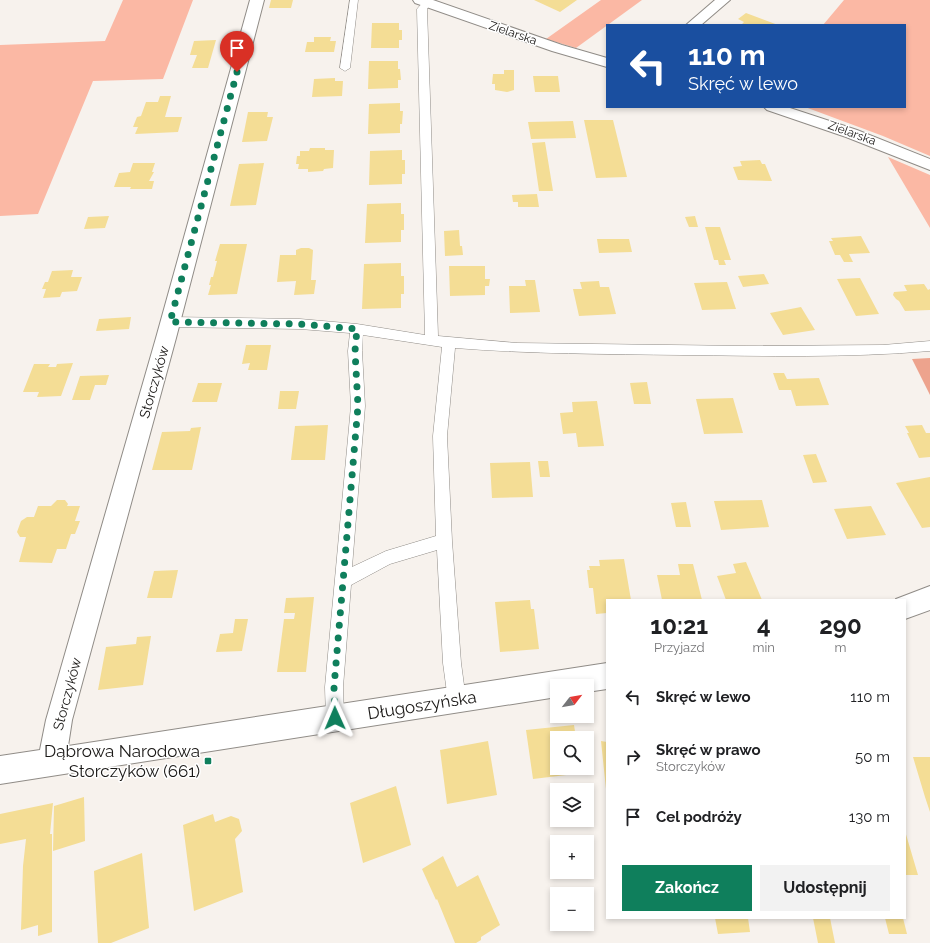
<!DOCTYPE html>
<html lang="pl">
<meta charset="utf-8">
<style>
:root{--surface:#fff;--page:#f2f2f2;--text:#202124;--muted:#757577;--accent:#0f7f5c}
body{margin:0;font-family:Raleway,sans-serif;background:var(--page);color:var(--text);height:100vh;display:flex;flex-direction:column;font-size:15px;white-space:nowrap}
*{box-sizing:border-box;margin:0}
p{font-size:13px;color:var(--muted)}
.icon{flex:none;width:22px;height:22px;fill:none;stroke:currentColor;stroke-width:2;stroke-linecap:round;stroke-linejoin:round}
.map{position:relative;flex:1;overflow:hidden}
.panel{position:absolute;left:606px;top:599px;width:300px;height:320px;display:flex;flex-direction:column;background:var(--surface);border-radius:0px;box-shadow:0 2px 6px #0003}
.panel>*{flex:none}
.top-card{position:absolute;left:606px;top:24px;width:300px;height:84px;border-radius:0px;box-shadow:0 2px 6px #0003;background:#1a4fa0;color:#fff;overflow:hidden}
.needle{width:26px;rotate:59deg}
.tools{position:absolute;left:550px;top:679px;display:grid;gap:8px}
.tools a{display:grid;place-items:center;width:44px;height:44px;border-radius:0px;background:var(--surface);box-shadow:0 2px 6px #0003;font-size:20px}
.pin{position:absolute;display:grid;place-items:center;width:34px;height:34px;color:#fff;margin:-41px -17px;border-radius:50% 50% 50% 0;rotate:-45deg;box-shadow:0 0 4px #0007}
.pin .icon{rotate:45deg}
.me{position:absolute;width:44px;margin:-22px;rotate:359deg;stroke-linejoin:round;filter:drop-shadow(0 0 3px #0008)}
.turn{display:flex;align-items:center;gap:14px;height:84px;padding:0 16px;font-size:18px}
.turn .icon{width:52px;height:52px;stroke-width:2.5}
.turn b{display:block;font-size:28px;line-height:34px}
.eta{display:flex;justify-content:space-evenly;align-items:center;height:68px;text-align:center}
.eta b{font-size:24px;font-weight:700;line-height:28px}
.primary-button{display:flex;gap:8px;margin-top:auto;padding:8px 16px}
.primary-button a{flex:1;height:46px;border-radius:0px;background:var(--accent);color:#fff;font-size:16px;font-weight:700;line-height:46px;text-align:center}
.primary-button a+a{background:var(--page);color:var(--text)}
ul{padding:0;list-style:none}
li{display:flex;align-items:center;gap:12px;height:60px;padding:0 16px}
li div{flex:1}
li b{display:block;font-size:15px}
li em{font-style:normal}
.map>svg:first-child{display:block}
</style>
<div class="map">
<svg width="930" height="943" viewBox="0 0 930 943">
<rect width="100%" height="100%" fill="#f7f2ed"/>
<path fill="#fbb8a4" d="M123,0H193L163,79L93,81L38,214L0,216V45L105,41Z
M601,0H642L576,48L546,39Z
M844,0H930V156L883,136L805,107H905V25H823Z
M888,157L930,175V228Z"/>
<path fill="#eda38d" d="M930,358V395L912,359Z"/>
<path fill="#f4dd95" d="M271,0H293L291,8H269Z
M534,0H577L560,12Z
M746,13L778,25H741L744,22L738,19Z
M372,23H399V30H402V40H399V48H371Z
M314,37H331L330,41H336L334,52H305L307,42H314Z
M216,40L208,68H192L197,55H190L194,41Z
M369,61H398V69H400L401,80H398V88L368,89Z
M504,70H514V90L507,92L495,90V84H492L493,74H504Z
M533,76H558L560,92H535Z
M335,78V81H343L342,96L312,97L314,79Z
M160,96H171L165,117H182L178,132L135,134L138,127H133L137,117L141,116L146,102H158Z
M400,103V111H403L402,124H400V133L368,134L369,104Z
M248,112H268L267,117H273L267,141L242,142Z
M584,120H613L627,177L596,178Z
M573,121L576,138L531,139L528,122Z
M545,142L553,191H539L532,143Z
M310,148H325V150H334L333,168L324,169L323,171L308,172V169H298L299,164H296L297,156H300V151H309Z
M402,150V160H405V174H402V184L369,185L370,151Z
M760,160L762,164H765L772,181L738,180L733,167L742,166L740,161Z
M133,163H155L152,172H154L149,181H154L152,189H130L131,187H114L119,173L130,172Z
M264,163L256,205L230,206L239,164Z
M537,194L539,207H518V202H513L512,195Z
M401,203V214H404V230H401V242L365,243L367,204Z
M109,216L105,228L84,229L88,217Z
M695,216L698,227H689L685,217Z
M705,227H720L731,260H724L726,265H719L718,260H714Z
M459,230L460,246H462L463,255L445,256L444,231Z
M861,236L870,253L849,254L853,262H844L840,255H835L829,241H833L831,238Z
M597,239H629L632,252L599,253Z
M220,244H247L237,294L208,295L211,285H209L211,277H213L217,261H215Z
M301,248H309L313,250L311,280H316L314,294L294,295L296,281L277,282L280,255H296V250Z
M401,263V276H404V294H401V308L362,309L364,264Z
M449,266H485V279H490L489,286H485V295L450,296Z
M73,270L71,277H82L77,291L62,292L60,297L43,298L46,289H42L45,282H48L52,271Z
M764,274L769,284L743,287L738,276Z
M860,278L879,314L856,316L837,279Z
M525,280H535L540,312L510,313L509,286H526Z
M599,281L600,287H609L616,314L579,316L573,289H582L580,282Z
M727,282L736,309L702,310L694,283Z
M924,284L928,290L930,289V310L905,311L899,301L896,299L893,295L894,292L907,291L904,285Z
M801,307L815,330L783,335L770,313Z
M131,317L129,329L96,331L99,319Z
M246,345H271L267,370H248L250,363L242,364Z
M73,363L61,396L37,397L39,392H23L34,364H50L48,367H56L57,364Z
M773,373H784L787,379L819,378L829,405L796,406L791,390H779Z
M109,375L106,385H95L90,400H72L80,376Z
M647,382L651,404H634L630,383Z
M198,383H222L217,402H192Z
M280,391H299L296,409H278Z
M733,398L743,433L704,434L696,399Z
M597,401L604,446L578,447L576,433L563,434L560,413L573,412L572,402Z
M328,425L325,460H291L295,426Z
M922,425L926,433H930V457L919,458L907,433H909L905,426Z
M201,427L192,470H152L162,432L190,431L191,428Z
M816,454L827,482L813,483L803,455Z
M538,461H548L550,477H540Z
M530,462L533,497L492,498L490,463Z
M930,477V527L922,528L896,483Z
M57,500H65L68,504L67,506H80L75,521H80L75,534H71L66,549H57L52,563L19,562L26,537H20L17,532L21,521L27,517H34L38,506H51Z
M762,500L769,527L721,530L714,501Z
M686,502L691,527H676L671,503Z
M871,506L886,535L847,539L834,509Z
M624,559L631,600H607V613L596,614L593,588H589L587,570H590L589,566H600L599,560Z
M746,562L762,600H726L717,576L736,573L733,564Z
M678,564H693L702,600H662L657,575H680Z
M178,570L172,598H147L154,571Z
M314,597L306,672H277L284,619H294L295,613H284L286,598Z
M530,600L531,609H534L539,649L500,652L495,602Z
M235,619H248L242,651L216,652L220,634L233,633Z
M151,636L143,685L98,690L106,647L136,644L137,637Z
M574,725L576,738H557V768H582L583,773L533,779L526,730Z
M488,741L497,795L447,804L440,750Z
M601,741L607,742V789H606Z
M913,757H930V812L925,797Z
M396,786L411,845L363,863L350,803Z
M84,797L85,841L53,851L54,806Z
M53,803L50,834H52V932L38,936V925L21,930L23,866L26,839L0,844V814Z
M213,814L215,822L231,816L239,819L242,831L235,839L243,892L194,911L183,825Z
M905,831L918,875H905Z
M142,853L149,928L111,943H98L94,871Z
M443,856L457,887L478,875L500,925L481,937V940L476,943H455L437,899L436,900L422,869Z
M715,918H748L750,932L718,934Z
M813,918H830L835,943H818Z
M885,918H903L907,934H889Z"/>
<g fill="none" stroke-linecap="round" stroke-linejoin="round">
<g stroke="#908c87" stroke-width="1">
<path id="lane" d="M350,0H358L350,68L345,71L340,68Z
M427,0L431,3L427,9L438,336L517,343L746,346L883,345L930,341V351C848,358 765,356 682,355C606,354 531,354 455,348L447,436L452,541L461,663L466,700L463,706L457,709L451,706L448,700L443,663L437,550L390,564L351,585L343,687L344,718L341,724L335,727L329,724L326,718L325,687L351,406L348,351L350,333L300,329L170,327L165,325L163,322L165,319L170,317L300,319L357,324L425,335L417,9L424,1ZM363,335L442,347L433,436L436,536L386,551L352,567L365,406L362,351Z"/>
</g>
<g stroke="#908c87" stroke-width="2">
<path id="street" d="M250,0H264L176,338L72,720L68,746L607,663V689L587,692V686H557V697L0,784V756L40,750L46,720L156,338Z
M413,0H433L562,45L607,58V67L552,51L415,3Z
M715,0H730L701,25H686Z
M764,107H787L857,130L930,159V170L846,137L767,110Z
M930,586V610L905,619V600H896V599Z"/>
</g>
<use href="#lane" fill="#fff" fill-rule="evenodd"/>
<use href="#street" fill="#fff" fill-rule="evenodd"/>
</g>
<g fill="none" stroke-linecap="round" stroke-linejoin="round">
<path stroke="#0f7f5c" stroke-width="7" stroke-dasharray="0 12.6" d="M237,72L170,322L300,324L357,329L355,351L358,406L334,687L335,718"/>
</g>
<rect fill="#0f7f5c" stroke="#fff" stroke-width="1.5" x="204" y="757" width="8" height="8" rx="2"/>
<g text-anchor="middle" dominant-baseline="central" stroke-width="3" stroke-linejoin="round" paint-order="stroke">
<g font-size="12" fill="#1a1816" stroke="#fff">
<text transform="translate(513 33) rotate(19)">Zielarska</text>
<text transform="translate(852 133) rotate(20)">Zielarska</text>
</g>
<g font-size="14" fill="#1a1816" stroke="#fff">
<text transform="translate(154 382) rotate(-74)">Storczyków</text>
<text transform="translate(67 694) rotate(-75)">Storczyków</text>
</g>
<g font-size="17" fill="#1a1816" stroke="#fff">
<text transform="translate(422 705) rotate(-9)">Długoszyńska</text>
</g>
<g font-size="17" fill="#1a1816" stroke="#fff" text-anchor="end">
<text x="200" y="751">Dąbrowa Narodowa<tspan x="200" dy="20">Storczyków (661)</tspan></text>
</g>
</g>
</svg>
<div class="tools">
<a><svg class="needle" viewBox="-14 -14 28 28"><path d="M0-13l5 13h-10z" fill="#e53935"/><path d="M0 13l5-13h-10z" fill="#757577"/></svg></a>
<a><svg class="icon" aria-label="search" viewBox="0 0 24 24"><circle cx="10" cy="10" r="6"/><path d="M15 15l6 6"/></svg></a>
<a><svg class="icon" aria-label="layers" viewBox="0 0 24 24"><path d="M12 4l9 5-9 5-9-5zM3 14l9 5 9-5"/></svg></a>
<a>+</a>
<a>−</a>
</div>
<div class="pin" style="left:237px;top:72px;background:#d93025"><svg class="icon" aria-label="arrive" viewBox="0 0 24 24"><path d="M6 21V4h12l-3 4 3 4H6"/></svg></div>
<svg class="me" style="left:335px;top:718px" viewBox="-20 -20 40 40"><path d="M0-17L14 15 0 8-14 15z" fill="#0f7f5c" stroke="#fff" stroke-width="4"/></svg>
<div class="top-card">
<div class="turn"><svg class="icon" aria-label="left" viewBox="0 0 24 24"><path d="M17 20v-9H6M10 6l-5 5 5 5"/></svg><div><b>110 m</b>Skręć w lewo</div></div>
</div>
<section class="panel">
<div class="eta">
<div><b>10:21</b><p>Przyjazd</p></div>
<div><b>4</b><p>min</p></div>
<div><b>290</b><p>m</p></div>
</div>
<ul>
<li><svg class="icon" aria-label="left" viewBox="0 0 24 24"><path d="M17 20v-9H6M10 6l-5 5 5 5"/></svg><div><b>Skręć w lewo</b></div><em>110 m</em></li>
<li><svg class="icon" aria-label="right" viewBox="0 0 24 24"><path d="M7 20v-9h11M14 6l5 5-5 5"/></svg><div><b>Skręć w prawo</b><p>Storczyków</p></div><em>50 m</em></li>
<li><svg class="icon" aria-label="arrive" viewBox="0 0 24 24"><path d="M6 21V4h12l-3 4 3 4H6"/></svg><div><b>Cel podróży</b></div><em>130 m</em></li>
</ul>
<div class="primary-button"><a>Zakończ</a><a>Udostępnij</a></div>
</section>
</div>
